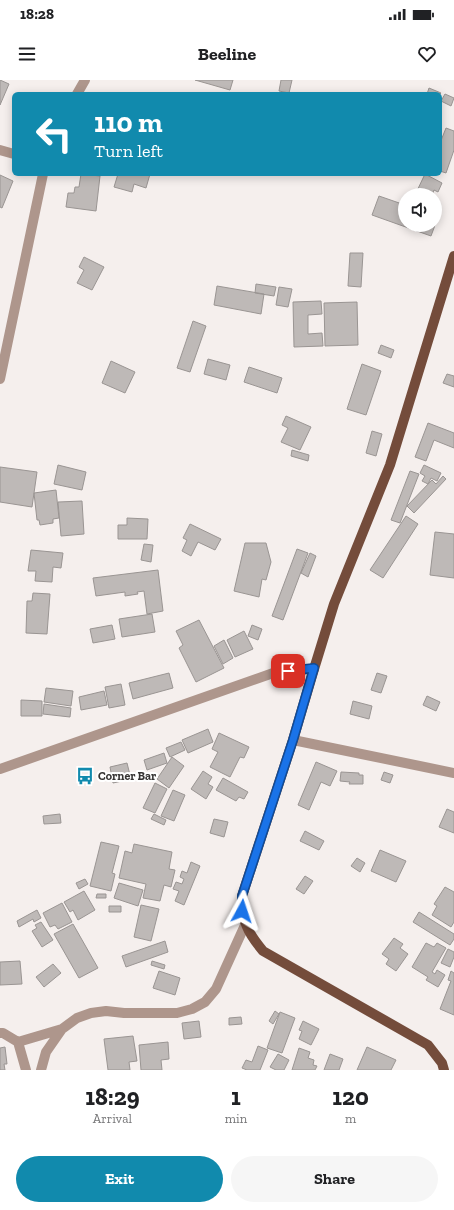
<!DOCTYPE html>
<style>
:root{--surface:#fff;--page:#f6f6f6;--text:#202124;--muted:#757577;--accent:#118aad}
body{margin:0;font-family:"Zilla Slab",serif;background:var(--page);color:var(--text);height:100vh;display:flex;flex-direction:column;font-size:15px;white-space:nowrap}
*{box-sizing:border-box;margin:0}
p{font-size:13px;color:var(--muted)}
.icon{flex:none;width:22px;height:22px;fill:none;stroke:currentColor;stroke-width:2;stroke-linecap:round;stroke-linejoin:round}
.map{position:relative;height:990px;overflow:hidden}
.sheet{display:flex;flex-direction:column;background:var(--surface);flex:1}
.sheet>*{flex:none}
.hud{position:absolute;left:12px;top:12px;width:430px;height:84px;border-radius:6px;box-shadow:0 2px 10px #0003;background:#118aad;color:#fff;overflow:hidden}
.buttons{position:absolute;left:398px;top:108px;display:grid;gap:8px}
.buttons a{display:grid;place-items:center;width:44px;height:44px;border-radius:50%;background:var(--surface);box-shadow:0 2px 10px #0003;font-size:20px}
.pin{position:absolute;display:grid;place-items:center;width:34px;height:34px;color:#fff;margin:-17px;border-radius:8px;box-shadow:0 2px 6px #0006}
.me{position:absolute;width:44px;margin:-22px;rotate:5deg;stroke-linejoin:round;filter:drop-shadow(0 0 3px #0008)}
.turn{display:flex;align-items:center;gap:14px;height:84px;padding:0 16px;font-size:18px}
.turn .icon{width:52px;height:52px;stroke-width:2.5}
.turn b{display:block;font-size:28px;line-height:34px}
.eta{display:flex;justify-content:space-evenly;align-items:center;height:68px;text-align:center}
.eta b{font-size:24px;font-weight:800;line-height:28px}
.button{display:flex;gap:8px;margin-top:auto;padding:8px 16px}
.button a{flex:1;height:46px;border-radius:24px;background:var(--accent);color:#fff;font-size:16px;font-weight:800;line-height:46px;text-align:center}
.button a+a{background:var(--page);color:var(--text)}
.status{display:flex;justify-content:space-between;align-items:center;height:28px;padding:0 20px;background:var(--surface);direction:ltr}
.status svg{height:11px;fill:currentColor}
header{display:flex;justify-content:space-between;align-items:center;height:52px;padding:0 16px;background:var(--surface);font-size:18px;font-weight:800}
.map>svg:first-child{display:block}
</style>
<div class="status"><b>18:28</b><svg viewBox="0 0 49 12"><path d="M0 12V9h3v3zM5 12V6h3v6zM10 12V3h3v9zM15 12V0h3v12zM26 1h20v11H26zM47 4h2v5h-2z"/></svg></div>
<header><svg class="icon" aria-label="menu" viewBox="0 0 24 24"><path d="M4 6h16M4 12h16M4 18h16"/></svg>Beeline<svg class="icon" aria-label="heart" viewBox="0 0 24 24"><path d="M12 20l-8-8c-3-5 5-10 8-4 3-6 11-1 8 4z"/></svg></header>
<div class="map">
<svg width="454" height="990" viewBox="0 0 454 990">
<rect width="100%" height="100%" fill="#f5efed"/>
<path fill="#beb9b7" stroke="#9a9593" d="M0,0L9,4L0,25Z
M195,0H233L230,10Z
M281,0H292L289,13L279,11Z
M429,8L441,13L440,14H427Z
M445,14L454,18L451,26L441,21Z
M446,48L454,51V70L446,93L440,91V63Z
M81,94L100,96L96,131L66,127L68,113H74L75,107H79Z
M118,94H150L146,108L134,104L132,112L114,107Z
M425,94L442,103L438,112L434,110L432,115H415Z
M0,95L13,101L2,128L0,127Z
M379,116L405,125V145H435V136L438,137L431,156L372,135Z
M350,173H363L361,207L348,206Z
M84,177L104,187L92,210L77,203L84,190L79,187Z
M256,204L276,207L274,216L255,213Z
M217,206L264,214L261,234L214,225Z
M279,207L292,209L288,227L276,225Z
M321,221L322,234L308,235V254L322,253L323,266L294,267L293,222Z
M357,222L358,265L325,266L324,223Z
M193,241L206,246L190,292L177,288Z
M381,265L394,270L391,278L378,273Z
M208,279L230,285L226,300L204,294Z
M111,281L135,292L125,313L102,303Z
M362,284L381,291L366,335L347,329Z
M249,287L282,298L277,313L244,302Z
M447,294L454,296V307L443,303Z
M286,336L311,347L300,370L281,362L288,348L282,345Z
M428,343L454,353V368L434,360L426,381L415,377Z
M372,351L382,354L376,376L366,373Z
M292,370L309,375L308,381L291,376Z
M58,385L86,392L82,410L54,404Z
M424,385L441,393L437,401L431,398L428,404L422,401L425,396L420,393Z
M0,387L37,392L32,427L0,422Z
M410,391L419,394L400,443L391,440Z
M443,396L446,399L414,433L407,426L432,400L436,404Z
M56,410L59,438L53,439V443L40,445L39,440H37L34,413Z
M82,421L84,454L61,456L58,422Z
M406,436L418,444L383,498L370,490Z
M127,438L148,439L147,459H118V445H127Z
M190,444L221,459L215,470L198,462L191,476L182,471L187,460L183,458Z
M435,452L454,454V498L430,495Z
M245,463H266L271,482L266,500L262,499L259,517L234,511Z
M144,464L153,465L151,482L141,480Z
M297,469L308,473L283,540L272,536Z
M31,470L63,473L61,488L53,487L52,502L35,501L36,491H28Z
M310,473L316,476L308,497L301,493Z
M158,490L163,531L147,534L144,511L137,512L138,514L125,516V512L96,516L93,498Z
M33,513L50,514L47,554L26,553L27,521H32Z
M152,534L155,552L122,557L119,539Z
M199,540L224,588L196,602L179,568L183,565L176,551Z
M112,545L115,559L93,563L90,549Z
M252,545L262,549L258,560L248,556Z
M244,551L253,569L235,577L227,560Z
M224,560L233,578L223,584L214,566Z
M169,593L173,608L133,619L129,603Z
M377,593L387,596L381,613L371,610Z
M121,604L125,625L109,628L105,607Z
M46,608L73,611L71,626L44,622Z
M104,611L107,625L81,630L79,617Z
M427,616L440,622L436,631L423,625Z
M21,620L42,621V636H21Z
M353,621L372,626L369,639L350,634Z
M44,624L71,628L70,637L43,634Z
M208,649L213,662L188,673L182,660Z
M219,653L249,667L244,678L240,677L230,697L210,687L218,672L212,669Z
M181,662L185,670L170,677L166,668Z
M164,673L167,683L147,690L144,680Z
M172,677L184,686L169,708L157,699Z
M316,682L337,691L330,706L321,702L309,730L298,725Z
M127,683L131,699L113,703L110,687Z
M203,691L212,697L208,704L213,707L206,719L191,709Z
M341,692L359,693V695H363V704H349L350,702L340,701Z
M384,692L393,695L390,703L381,700Z
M223,698L248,712L244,719L239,717L236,721L216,710Z
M155,703L167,709L155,733L143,728Z
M173,710L185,715L174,741L161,736Z
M447,729L454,732V753L439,747Z
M60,734L61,743L44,744L43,736Z
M154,734L166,740L164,745L151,739Z
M214,739L228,742L224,757L210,753Z
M305,751L324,761L319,770L300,761Z
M101,762L119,766L112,793L115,794L111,811L90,806Z
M134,764L172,772L169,789L175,790L171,807L164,805L160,821L143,818L146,804L119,798L125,771L132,773Z
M380,770L406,781L396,802L371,791Z
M357,778L365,783L360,792L351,786Z
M191,782L200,786L184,825L175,821L179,811L173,809L176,802L182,804L184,799L180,797L182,791L187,793Z
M305,796L313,801L304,814L296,809Z
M85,799L88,804L79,809L76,803Z
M119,803L143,810L138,826L114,818Z
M445,807L454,812V842L451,847L432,835L437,826L434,824Z
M84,811L95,830L78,840L73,830L70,832L64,822Z
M97,814H106V818H96Z
M62,823L72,842L58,849L55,845L50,847L43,833Z
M141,825L159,829L151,861L134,857Z
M109,826H121V832H109Z
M37,830L41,838L34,842L33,839L19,847L17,841Z
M419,832L454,854V859L450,865L413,842Z
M41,842L53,860L42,867L32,851L37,848L35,845Z
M73,844L98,888L79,898L54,854Z
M394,858L403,864L400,868L408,874L396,891L386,884L389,879L382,874Z
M165,861L168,872L126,887L122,876Z
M426,863L434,867L437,863L446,868L432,892L435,894L437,890L445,895L438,907L426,900L428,897L412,887Z
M448,869L454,872V877L450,887L441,883Z
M20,881L22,904L0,905V882Z
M152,881L165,885L164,889L151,885Z
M53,884L61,893L44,907L36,897Z
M159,891L180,898L175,915L153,908Z
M451,891L454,893V935L440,929L451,901L448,900Z
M275,931L279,934L273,944L269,941Z
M280,932L295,938L282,973L267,968Z
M241,937L242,944L229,945V938Z
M199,941L201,957L184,959L182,943Z
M303,941L319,949L311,965L299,959L302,951L299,950Z
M133,956L137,981L129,982L130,990H108L104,959Z
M168,962L169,979L161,980L162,990H141L139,965Z
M258,966L268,970L260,990H247L242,988L246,980L252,982Z
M5,967L7,984H4L5,990H0V968Z
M367,967L396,980L391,990H357Z
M299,968L310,972L308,978L314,980L313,985L317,986L315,990H292Z
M278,974L289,980L284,990H276L270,987Z
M330,974L343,979L339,990H324Z"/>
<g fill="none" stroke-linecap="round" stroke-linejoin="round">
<path stroke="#ae968c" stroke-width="10" d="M77,14L85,0
M0,70L14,74
M0,299L43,94
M293,660L454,693
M0,689L276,592L314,589
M0,953H3L18,962L26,990
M18,962L62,949L77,938L91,933L106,931L124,933H177L192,929L205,922L216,909L245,845
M41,990L46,972L62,949"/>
<path stroke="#744c3b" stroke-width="10" d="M444,990L442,983L428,965L263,871C247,852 242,841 242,816L293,660L314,589L334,524L390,385L454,176"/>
</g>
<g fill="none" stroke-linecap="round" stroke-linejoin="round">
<g stroke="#114b97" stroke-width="10">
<path id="route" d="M242,831V816L293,660L314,588L288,591"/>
</g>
<use href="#route" stroke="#1a73e8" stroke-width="7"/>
</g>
<defs>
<g id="bus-bare" transform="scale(1.38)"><path d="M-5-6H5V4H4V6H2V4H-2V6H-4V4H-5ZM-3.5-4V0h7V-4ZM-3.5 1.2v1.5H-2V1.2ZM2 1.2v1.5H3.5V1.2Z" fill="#118aad" stroke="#fff" stroke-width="2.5" paint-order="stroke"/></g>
</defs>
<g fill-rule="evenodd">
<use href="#bus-bare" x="85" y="696"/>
</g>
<g text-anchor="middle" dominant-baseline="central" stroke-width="4" stroke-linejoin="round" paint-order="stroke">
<g font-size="12" font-weight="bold" fill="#363433" stroke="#fff" text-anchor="start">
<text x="98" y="696">Corner Bar</text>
</g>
</g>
</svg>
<div class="buttons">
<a><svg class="icon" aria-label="sound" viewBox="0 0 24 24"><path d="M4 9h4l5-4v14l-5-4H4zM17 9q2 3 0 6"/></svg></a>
</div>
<div class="pin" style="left:288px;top:591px;background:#d93025"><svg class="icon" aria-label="arrive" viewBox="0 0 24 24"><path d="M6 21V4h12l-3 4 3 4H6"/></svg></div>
<svg class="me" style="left:242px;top:831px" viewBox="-20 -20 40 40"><path d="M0-17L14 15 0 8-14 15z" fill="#1a73e8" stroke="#fff" stroke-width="4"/></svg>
<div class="hud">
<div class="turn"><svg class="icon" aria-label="left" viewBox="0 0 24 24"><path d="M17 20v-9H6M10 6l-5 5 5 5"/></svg><div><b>110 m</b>Turn left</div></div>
</div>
</div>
<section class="sheet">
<div class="eta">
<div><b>18:29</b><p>Arrival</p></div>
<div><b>1</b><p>min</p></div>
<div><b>120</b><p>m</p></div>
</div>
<div class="button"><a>Exit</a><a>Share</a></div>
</section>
